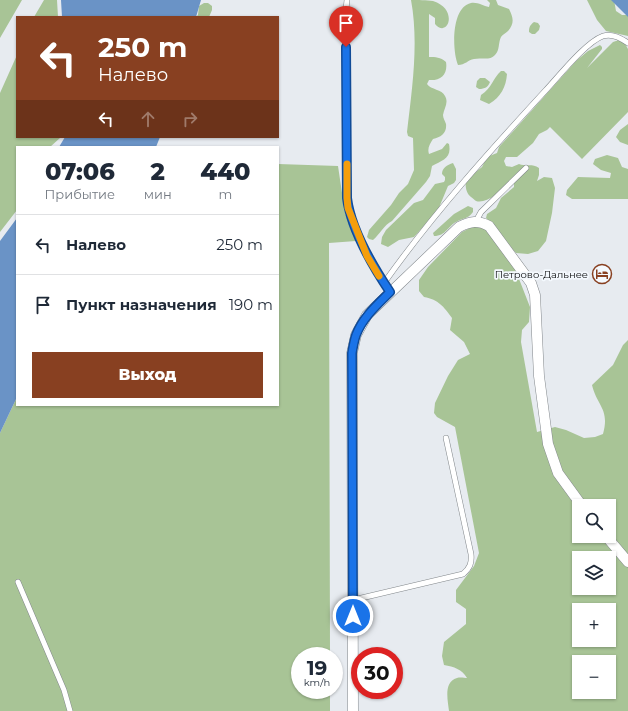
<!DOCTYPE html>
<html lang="ru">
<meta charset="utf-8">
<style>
:root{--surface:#fff;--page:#f2f2f3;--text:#1f2937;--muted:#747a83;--line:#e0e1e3;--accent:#884021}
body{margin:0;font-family:Montserrat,sans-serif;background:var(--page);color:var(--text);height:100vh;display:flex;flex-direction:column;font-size:15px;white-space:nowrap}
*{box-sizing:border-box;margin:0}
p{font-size:13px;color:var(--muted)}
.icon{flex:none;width:22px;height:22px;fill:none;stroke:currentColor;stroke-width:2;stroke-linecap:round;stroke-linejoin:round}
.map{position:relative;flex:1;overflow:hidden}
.sheet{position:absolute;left:16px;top:146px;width:263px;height:260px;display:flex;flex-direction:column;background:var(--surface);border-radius:0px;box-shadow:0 1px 3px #0004}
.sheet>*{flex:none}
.top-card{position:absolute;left:16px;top:16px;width:263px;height:122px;border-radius:0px;box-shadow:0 1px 3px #0004;background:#884021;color:#fff;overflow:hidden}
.fabs{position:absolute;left:572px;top:499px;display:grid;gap:8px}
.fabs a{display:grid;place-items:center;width:44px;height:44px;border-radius:0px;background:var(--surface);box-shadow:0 1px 3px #0004;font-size:20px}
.speed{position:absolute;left:291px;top:647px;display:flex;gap:8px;font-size:20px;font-weight:700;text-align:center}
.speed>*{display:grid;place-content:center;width:52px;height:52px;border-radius:50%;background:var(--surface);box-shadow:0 1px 3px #0004;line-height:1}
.speed small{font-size:10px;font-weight:400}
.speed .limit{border:6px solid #d22;background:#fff;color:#111}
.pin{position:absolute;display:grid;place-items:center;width:34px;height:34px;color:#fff;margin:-41px -17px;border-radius:50% 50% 50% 0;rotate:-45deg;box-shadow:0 0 4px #0007}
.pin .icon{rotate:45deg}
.me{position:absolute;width:44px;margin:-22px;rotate:0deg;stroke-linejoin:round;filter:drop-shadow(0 0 3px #0008)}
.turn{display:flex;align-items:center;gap:14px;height:84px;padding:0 16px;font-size:18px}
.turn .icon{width:52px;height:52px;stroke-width:2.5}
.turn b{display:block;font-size:28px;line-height:34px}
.lanes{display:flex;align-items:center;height:38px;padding:0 16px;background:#0003;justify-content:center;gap:20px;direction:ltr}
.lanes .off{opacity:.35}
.eta{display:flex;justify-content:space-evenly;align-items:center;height:68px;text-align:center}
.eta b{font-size:24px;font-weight:800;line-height:28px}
.action{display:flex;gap:8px;margin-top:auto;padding:8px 16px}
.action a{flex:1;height:46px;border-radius:0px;background:var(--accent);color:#fff;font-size:16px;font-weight:800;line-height:46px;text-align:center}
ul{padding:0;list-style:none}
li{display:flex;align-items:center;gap:12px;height:60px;padding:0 16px;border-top:1px solid var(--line)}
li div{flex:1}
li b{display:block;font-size:15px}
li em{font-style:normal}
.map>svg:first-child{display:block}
</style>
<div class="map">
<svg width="628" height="711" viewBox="0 0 628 711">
<rect width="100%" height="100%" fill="#e7ebf0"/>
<path fill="#a8c496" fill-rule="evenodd" d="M0,0H22L0,38Z
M44,0H57L58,17H34Z
M411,0C418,0 427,0 433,1C459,9 448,39 435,24V18L429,14V57C436,57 440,57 446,62C448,74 441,81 429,80L427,84C431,90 442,89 445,96C449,103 444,108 443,115C443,118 445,121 446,124C447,133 441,137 433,139C430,144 427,148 429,154L442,149L447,143L449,144C452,159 442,160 432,166L430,176L426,182L392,221C384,225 380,234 373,240L369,239L367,237L369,230L391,205L399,193L408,184L414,170L413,138L408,136L407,132C412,89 419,43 411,0Z
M487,0H496L498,5L509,9C513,17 515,23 508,31C506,33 502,35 501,37C498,43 500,50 495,55C490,61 481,57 474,59C468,60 465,65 458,65C452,51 451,7 471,3C478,2 483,6 489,7L490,3Z
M587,0H614L616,11L622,15H628V36L606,31L597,20Z
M204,3H208L212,6V10L209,17H196L198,15L199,6Z
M534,22L538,23L540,26L539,30L535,34H532L529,32C529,27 530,25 534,22Z
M619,40L624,42L628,49V112L582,159L550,127L547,130L539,134L533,143L517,157H506L504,161L506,166L512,167L519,164C527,167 532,163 539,168V175L537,181L544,177L552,178L555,188L552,213L546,241L538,251L528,254L516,253L498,234L486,218L487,214L496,208L501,198L514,187V180C506,187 487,205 476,201C474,200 473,198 471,197C466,193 465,186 466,180L482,167L487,157L497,153L499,147L576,61L588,51L600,45L602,47V49L587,68L613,42Z
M17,55V137L60,138L50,147H17V210L0,232V93Z
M501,71H504L507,74C506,87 501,97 489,104L480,100L481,95C492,88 493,78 501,71Z
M480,78H485L490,82C488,87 485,89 479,89L476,87L477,81Z
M628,124V145L620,142L616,137L620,130Z
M607,155L618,158L622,167L628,169V199H572L566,195L567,190L578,177L610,178L611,173L601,170L593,164L595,159Z
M453,163L456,169V180L454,183L448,186L438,210L414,237L399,240L388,247L381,244L382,237L386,230L414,203L423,200L435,184L444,182L445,180V177L442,174C442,168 447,165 453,163Z
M278,164L338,166L345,213L356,241L329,243L330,656H300V690H330V711H0V433L17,397V405H278Z
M468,206L473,208V212C467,220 464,217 456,222C448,226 446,236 434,236L433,233L454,214Z
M478,224L488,229L512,261L530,307L529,322L522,330L521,342L537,432L555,427L566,430L584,438L595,437L603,434C610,409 597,406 592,385L613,365L623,345L628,340V711H449C448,701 443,682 457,678C460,677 465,678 467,678C462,669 454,667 444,665L442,656L444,642L466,624V609L456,602V590L474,566L479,553L455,427L437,417L434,413L435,403L448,376L458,360L470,354L464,342L450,330L452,318C443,306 439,300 424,297L419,291V280L428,267L462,232ZM579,506H609V536H579ZM579,558H609V588H579ZM579,610H609V640H579ZM579,662H609V692H579Z"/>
<path fill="#6a93c6" d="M61,0H201L196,17H62Z
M611,0H628V17Z
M65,137H160L156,147H59Z
M17,218V397L0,433V241Z"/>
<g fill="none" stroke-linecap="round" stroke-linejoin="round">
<g stroke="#82878b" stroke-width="6">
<path id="service" d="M347,0L345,18L347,198C351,230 373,265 390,292
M476,221L481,212L526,168
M384,283C433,214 489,152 546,90C559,76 586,42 603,36C612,33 621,38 628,43
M18,582L64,690L70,711
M353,600L463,574C470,568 472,563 471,554L446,438"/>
</g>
<g stroke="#82878b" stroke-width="11">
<path id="minor" d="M606,536L628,562
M353,711L352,353L356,335L367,315L459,227C471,221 478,220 489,226L531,283L535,295L539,376L548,444L558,473L582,506"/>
</g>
<use href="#service" stroke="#fff" stroke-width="5"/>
<use href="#minor" stroke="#fff" stroke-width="10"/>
</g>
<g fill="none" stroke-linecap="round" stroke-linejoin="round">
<g stroke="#114b97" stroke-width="10">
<path id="route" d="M346,47L347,198C351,230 372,265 390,292C377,305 363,317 356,335C354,341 353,347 352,353L353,616"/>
</g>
<use href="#route" stroke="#1a73e8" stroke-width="7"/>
<path stroke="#f59e0b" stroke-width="7" d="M347,164V198L348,208L367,256L379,276"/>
</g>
<defs>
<g id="hotel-ring" transform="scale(1)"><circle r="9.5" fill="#f4f9fe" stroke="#884021" stroke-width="1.5"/><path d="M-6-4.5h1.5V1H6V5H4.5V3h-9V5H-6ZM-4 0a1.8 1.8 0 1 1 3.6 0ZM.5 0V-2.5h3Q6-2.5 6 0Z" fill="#884021"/></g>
</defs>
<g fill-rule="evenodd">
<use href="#hotel-ring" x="602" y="274"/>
</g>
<g text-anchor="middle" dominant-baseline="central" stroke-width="3.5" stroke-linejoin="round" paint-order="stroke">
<g font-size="10" fill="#0b0d0e" stroke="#f4f9fe" text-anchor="end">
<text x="588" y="274">Петрово-Дальнее</text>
</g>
</g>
</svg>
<div class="fabs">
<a><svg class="icon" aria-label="search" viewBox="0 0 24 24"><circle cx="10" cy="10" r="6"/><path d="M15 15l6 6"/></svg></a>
<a><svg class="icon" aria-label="layers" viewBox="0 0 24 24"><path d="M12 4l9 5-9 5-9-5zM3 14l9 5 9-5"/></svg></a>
<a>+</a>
<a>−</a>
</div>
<div class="speed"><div>19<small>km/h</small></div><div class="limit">30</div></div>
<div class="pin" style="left:346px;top:47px;background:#d93025"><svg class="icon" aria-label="arrive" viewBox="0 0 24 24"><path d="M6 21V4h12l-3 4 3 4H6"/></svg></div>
<svg class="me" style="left:353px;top:616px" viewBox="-20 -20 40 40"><circle r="17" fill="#1a73e8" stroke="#fff" stroke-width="3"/><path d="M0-11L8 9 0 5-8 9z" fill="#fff"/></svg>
<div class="top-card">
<div class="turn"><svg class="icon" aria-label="left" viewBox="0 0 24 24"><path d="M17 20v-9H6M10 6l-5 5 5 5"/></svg><div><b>250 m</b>Налево</div></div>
<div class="lanes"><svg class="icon" aria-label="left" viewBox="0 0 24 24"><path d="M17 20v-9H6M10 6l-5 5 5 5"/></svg><svg class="icon off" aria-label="ahead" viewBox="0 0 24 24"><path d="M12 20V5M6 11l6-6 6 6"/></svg><svg class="icon off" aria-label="right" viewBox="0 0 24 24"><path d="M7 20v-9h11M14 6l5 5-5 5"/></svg></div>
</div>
<section class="sheet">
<div class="eta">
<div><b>07:06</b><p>Прибытие</p></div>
<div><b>2</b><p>мин</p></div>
<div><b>440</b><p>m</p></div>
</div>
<ul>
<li><svg class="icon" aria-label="left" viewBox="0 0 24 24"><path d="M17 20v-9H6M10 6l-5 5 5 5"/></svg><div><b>Налево</b></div><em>250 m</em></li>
<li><svg class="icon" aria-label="arrive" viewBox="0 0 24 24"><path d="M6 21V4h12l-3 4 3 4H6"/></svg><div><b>Пункт назначения</b></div><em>190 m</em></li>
</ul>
<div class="action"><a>Выход</a></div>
</section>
</div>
